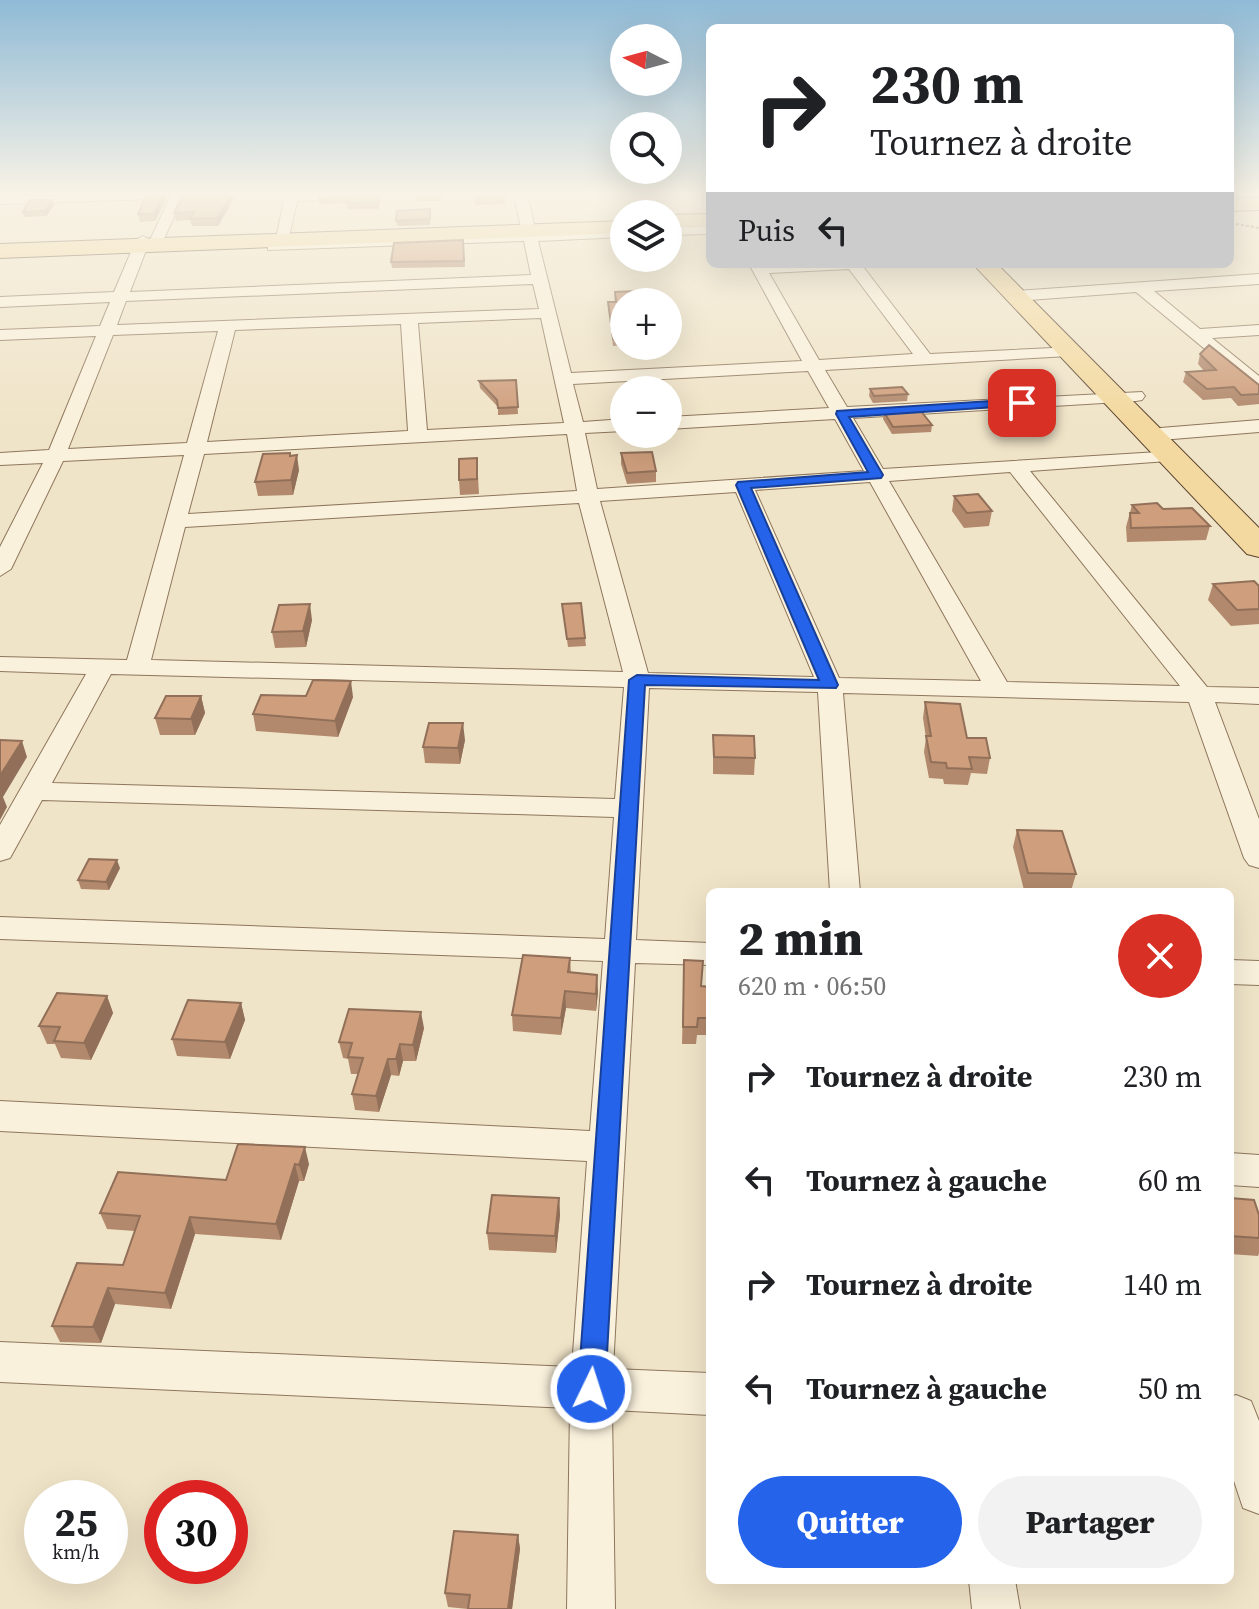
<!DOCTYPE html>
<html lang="fr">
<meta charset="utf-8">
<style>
:root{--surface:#fff;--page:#f2f2f2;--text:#202124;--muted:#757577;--accent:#2563eb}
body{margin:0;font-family:"Source Serif 4",serif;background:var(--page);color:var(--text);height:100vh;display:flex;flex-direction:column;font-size:30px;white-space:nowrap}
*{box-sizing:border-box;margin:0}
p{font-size:26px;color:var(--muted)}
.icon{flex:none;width:44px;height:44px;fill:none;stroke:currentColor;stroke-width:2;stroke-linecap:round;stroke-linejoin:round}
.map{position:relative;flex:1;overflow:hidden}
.panel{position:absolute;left:706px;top:888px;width:528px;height:696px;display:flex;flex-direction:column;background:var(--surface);border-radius:12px;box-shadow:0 8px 32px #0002}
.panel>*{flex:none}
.guide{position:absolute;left:706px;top:24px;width:528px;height:244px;border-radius:12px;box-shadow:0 8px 32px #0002;background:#fff;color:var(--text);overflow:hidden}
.needle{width:52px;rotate:276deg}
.tools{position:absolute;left:610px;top:24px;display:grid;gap:16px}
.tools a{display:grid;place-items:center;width:72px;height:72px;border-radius:50%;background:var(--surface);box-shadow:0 8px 32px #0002;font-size:40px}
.speed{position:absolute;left:24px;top:1480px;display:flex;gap:16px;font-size:40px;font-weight:700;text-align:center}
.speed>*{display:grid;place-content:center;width:104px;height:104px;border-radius:50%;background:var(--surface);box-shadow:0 8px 32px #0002;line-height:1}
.speed small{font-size:20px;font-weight:400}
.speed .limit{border:12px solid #d22;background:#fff;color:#111}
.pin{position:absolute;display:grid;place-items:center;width:68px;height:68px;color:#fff;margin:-34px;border-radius:16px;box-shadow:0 4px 12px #0006}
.me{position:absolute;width:88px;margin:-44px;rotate:4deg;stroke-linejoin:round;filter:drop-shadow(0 0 6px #0008)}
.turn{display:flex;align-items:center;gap:28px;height:168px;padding:0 32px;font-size:36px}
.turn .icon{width:104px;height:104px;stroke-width:2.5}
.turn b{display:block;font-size:56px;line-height:68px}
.then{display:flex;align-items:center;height:76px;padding:0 32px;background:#0003;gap:16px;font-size:30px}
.round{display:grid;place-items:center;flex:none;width:84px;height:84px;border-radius:42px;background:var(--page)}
.summary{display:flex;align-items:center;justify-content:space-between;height:136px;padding:0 32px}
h1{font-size:48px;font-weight:800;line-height:60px}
.cta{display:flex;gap:16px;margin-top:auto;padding:16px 32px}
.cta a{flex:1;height:92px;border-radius:48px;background:var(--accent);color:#fff;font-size:32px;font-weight:800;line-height:92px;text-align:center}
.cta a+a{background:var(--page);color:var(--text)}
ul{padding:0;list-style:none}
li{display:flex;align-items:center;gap:24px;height:104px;padding:0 32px}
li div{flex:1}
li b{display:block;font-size:30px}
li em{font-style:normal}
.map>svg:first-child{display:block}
</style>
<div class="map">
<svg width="1259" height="1609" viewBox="0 0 1259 1609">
<rect width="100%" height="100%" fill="#f0e4c8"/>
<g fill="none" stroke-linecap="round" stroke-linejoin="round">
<g stroke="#8d765c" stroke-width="2">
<path id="street" d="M161,195L154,199L0,204V196Z
M171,195H184L162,243L150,240L130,292L531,275L524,241L268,250V244L280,242L276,239L285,195H358L351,199L297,201L288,242L522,233L514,195H527L536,232L624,229V237L538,241L571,373L802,361L749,264H861L930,354L1074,347L1076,351L1068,356L825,370L847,407L1142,392L1145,396L1142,400L1136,401L853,418L883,469L1175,451L1178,455L1175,459L1168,461L1030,471L1207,687L1259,688V704L1215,702L1259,819V868L1249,865L1244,858L1189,702L843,693L860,892H830L818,692L649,688L636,940L710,943V965L635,963L613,1369L710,1373V1415L612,1410L615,1609H567L570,1408L0,1382V1342L572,1367L587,1161L0,1131V1101L590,1131L603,961L0,939V917L605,939L614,817L42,800L10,858L0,861V825L86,674L0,671V657L127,660L184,455L63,461L11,569L0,576V547L43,463L0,465V453L49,450L96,336L0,340V330L100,326L110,302L0,307V297L114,292L136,240L143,236L150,240ZM849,269L913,354L819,360L769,273ZM533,284L539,309L117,325L126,301ZM541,318L564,423L427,430L418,323ZM401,324L408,431L207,442L235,330ZM218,331L187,443L68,449L113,335ZM808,371L829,408L668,417V429L835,419L864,471L597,489L585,433L624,431V419L583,422L573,384ZM567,434L577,491L188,514L204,454ZM1010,472L1180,686L1007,682L889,481ZM870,482L981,681L839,678L755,490ZM736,492L814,677L648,673L600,501ZM579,503L623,672L151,660L185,527ZM111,674L624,687L615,799L52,783Z
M710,226V234L668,235V227Z
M1259,274V284L1154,291L1200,329L1259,325V335L1212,338L1259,376V390L1253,389L1136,292L1015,301L1007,296L1015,291Z
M1259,420V432L1148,441L1138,435L1148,429Z
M1230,960L1259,961V985L1230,984Z
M1230,1153L1259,1155V1187L1230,1185Z
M1236,1395L1251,1401L1259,1421V1514L1243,1508L1230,1469V1397Z
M969,1580H1015L1020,1609H972Z"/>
</g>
<g stroke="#5b4430" stroke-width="2">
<path id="primary" d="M1259,198V210L1230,211V199Z
M710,214V226L668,227V215Z
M624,221V233L0,258V244Z
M973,264H997L1259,528V557L1247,554Z"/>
</g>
<path stroke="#8d765c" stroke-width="2" stroke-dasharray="3 2" stroke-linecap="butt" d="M1236,224L1259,228"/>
<use href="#street" fill="#faf1dc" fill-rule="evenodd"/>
<use href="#primary" fill="#f3d9a0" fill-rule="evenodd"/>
</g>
<path fill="#b2896c" d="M168,195L155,221L140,222L138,214Z
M236,195L218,226H192L190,220L176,221L174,213Z
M350,195H380L379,209H348L347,203L319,204L318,198Z
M416,195H441V201H417Z
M474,195H505V204L475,205Z
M54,205L46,216L24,217L23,212Z
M431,215L430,225L397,226L396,221Z
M463,240L465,267L392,268L391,262Z
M615,292L624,302V345L613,346L608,302H615Z
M1200,354L1259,385V404L1238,406L1231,398L1203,400L1183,382L1186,372L1204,371L1198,364Z
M516,380L518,414L498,415V407L480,388L479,381Z
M870,389L908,394L907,401L873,403L869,396Z
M884,412L932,425L931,432L892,434L883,419Z
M621,453L656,471V482L627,484L621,464Z
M477,458L479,494L460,495L459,480Z
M299,470L293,495L258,496L255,482Z
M954,496L992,511L989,526L964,528L952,511Z
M1132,505L1163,509L1210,526L1206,540L1127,542L1126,527Z
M1213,584L1259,586V624L1231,626L1208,600Z
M562,604L585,638L586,646L568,647Z
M312,620L306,647L275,648L272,632Z
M201,696L205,713L195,735H160L155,718Z
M353,697L338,737L256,731L253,714Z
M925,702L990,758L987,774L971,773L968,785L944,784L943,779L929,778L924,752L926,738L923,718Z
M713,735L755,758L754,775L713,774Z
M465,740L460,764L425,763L423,747Z
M1017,830L1076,874L1071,891L1024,890L1013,847Z
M120,868L109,890L81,889L78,880Z
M570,958L571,973L598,992L596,1011L566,1008L561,1035L513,1031L512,1015Z
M684,960L701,986L710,987V1035H697L696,1044H682Z
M107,996L113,1013L91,1060L61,1058L55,1044H47L39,1026Z
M241,1003L245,1020L230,1059L177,1056L172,1039Z
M424,1028L416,1061H403L399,1076L391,1075L379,1112L355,1110L352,1094L358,1074H351L348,1059L343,1058L339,1042Z
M238,1144L309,1164L304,1181H299L281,1240L195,1234L171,1309L115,1304L101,1343L60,1342L52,1326L123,1265L135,1231L107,1229L100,1213L226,1180Z
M559,1198L560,1215L556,1253L489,1250L487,1233Z
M1230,1198L1259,1215V1253L1258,1256L1230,1254Z
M518,1535L520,1549L512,1609H468L448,1607L445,1593Z"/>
<path fill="#916f58" d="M163,195H168L155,221L154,214Z
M231,195H236L218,226L217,218Z
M52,200L54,205L46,216L45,211Z
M297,455L299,470L293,495L291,480Z
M310,604L312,620L306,647L303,631Z
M351,681L353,697L338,737L335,721Z
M201,696L205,713L195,735L191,719Z
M463,723L465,740L460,764L458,748Z
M22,741L27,757L3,797L7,807L0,820V776Z
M117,860L120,868L109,890L106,882Z
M597,975L598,992L596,1011V994Z
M565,991L566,1008L561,1035V1018Z
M107,996L113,1013L91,1060L84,1043Z
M241,1003L245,1020L230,1059L225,1042Z
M421,1012L424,1028L416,1061L413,1045Z
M400,1044L403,1061L399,1076L396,1059Z
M388,1059L391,1075L379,1112L376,1096Z
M305,1147L309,1164L304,1181L299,1165Z
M295,1164L299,1181L281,1240L276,1224Z
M559,1198L560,1215L556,1253L555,1236Z
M190,1217L195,1234L171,1309L165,1293Z
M108,1288L115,1304L101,1343L93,1327Z
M518,1535L520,1549L512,1609H508Z"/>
<path fill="#cf9f7d" stroke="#916f58" stroke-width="2" d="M146,195H163L154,214H138Z
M183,195H231L217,218L190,219L194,212L174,213Z
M350,195H379V202L347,203L349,196L318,198Z
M30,200H52L45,211L23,212Z
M430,209V219L396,221L397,211Z
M463,240L464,261L391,262L394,243Z
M635,291L637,302H624V339H613L608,302H616L615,292Z
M1209,345L1259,385V394L1241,395L1234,387L1207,389L1186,372L1216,370L1200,354Z
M516,380L518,407L498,408L497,400L479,381Z
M902,387L908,394L874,396L870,389Z
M920,410L932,425L893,427L884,412Z
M652,452L656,471L627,473L621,453Z
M290,453V456L297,455L291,480L255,482L263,454Z
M477,458V479L459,480V459Z
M978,494L992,511L967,513L954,496Z
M1157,503L1163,509L1192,508L1210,526L1131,528L1130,513H1139L1132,505Z
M1254,581L1259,586V609L1237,610L1213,584Z
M581,603L585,638L567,639L562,604Z
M310,604L303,631L272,632L279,605Z
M313,680L351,681L335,721L253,714L261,695L306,696Z
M166,696H201L191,719L155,718Z
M925,702L960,704L967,738H986L990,758L969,757L972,769L947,768L946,763L931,762L926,736H931Z
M429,723H463L458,748L423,747Z
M713,735L754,736L755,758L714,757Z
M0,740L22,741L0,776Z
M1017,830L1062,831L1076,874L1028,873Z
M89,859L117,860L106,882L78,880Z
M523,955L570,958L568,972L597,975L596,994L565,991L561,1018L512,1015Z
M684,960L703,961L701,986L710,987V1018H698L697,1027H683Z
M57,993L107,996L84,1043L54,1041L60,1027L39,1026Z
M188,1000L241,1003L225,1042L172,1039Z
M349,1009L421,1012L413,1045L400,1044L396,1059H388L376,1096L352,1094L363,1058L348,1057L352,1043L339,1042Z
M238,1144L305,1147L299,1165L295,1164L276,1224L190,1217L165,1293L108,1288L93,1327L52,1326L77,1263L123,1265L140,1216L100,1213L118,1172L226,1180Z
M492,1195L559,1198L555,1236L487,1233Z
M1230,1198L1254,1200L1259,1215V1238L1230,1236Z
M454,1531L518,1535L508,1609H468L470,1595L445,1593Z"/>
<linearGradient id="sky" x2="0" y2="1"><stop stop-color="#8fbad6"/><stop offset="0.46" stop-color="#f8f3e6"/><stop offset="1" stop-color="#f8f3e6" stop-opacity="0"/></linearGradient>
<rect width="1259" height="420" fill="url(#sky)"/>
<path fill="#2563eb" stroke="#184099" stroke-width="2" d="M1022,399L1026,400V405L849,417L883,475L881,478L751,488L838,685L836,688L645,685L605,1389L601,1399L591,1403L582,1399L578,1389L629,680L637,675L819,680L736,485L738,482L868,472L836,414L837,411Z"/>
</svg>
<div class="tools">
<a><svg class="needle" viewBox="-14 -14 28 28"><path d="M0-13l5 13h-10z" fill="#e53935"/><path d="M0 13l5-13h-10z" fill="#757577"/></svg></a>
<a><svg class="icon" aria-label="search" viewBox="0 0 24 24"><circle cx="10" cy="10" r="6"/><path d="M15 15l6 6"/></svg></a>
<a><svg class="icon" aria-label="layers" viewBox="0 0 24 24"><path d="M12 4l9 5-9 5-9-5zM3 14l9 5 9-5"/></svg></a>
<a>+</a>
<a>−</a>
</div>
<div class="speed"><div>25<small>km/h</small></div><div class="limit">30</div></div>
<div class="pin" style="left:1022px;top:403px;background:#d93025"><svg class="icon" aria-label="arrive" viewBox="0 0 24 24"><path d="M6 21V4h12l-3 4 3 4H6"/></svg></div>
<svg class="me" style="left:591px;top:1389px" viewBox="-20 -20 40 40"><circle r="17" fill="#2563eb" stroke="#fff" stroke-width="3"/><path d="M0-11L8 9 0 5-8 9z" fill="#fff"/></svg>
<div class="guide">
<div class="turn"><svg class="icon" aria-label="right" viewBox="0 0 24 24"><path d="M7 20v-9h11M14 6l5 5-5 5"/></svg><div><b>230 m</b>Tournez à droite</div></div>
<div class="then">Puis<svg class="icon" aria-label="left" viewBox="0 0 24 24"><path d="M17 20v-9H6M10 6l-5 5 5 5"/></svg></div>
</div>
<section class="panel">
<div class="summary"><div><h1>2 min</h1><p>620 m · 06:50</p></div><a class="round" style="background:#d93025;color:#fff"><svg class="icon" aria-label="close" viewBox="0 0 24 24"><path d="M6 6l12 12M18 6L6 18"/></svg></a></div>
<ul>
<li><svg class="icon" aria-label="right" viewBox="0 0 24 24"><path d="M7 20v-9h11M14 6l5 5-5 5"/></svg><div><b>Tournez à droite</b></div><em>230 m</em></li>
<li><svg class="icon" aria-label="left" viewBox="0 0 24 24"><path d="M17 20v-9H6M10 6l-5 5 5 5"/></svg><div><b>Tournez à gauche</b></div><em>60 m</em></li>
<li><svg class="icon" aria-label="right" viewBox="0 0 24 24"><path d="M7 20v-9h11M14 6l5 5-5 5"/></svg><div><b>Tournez à droite</b></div><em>140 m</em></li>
<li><svg class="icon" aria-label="left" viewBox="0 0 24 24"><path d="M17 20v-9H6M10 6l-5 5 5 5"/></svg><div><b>Tournez à gauche</b></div><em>50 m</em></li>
</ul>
<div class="cta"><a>Quitter</a><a>Partager</a></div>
</section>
</div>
